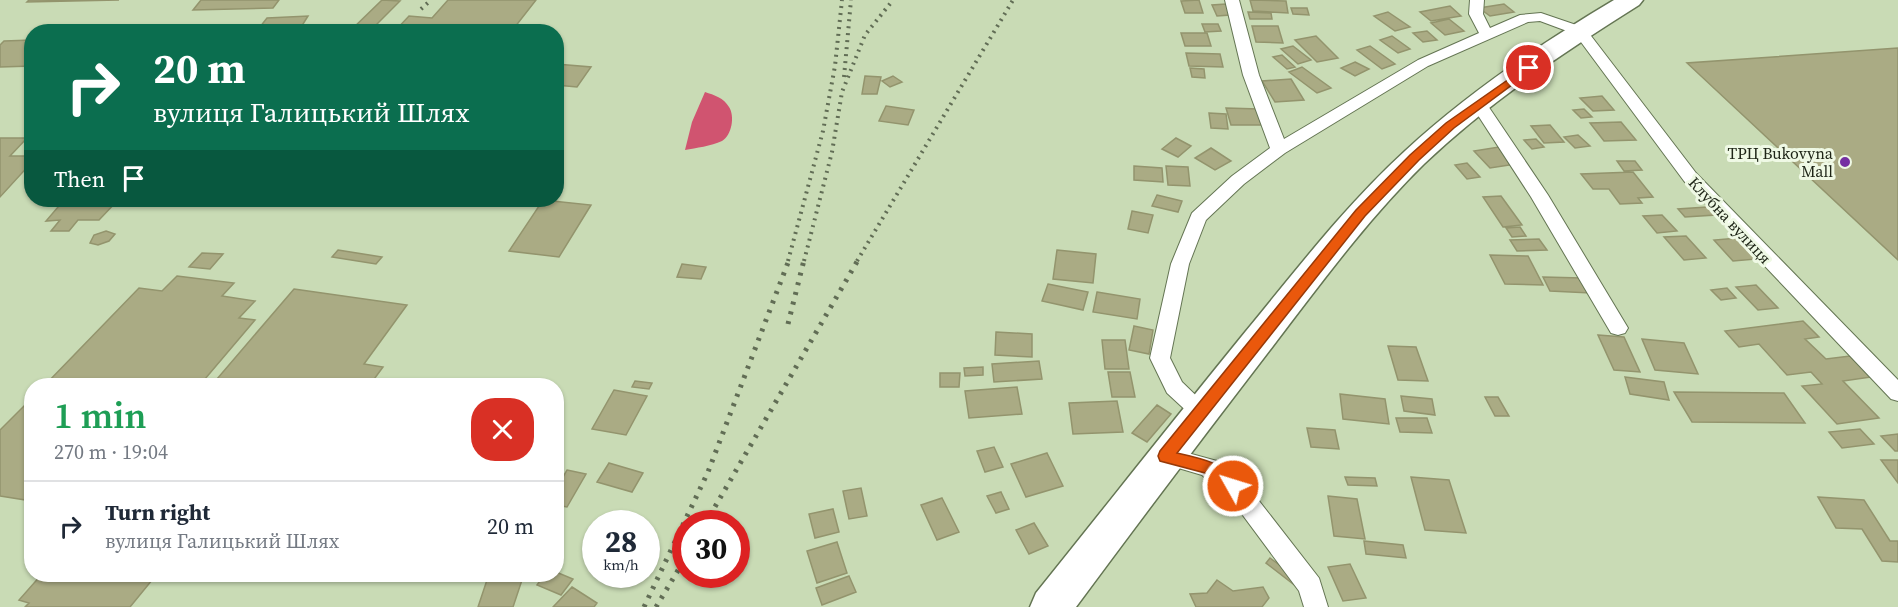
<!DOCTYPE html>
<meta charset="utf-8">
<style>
:root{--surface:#fff;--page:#f6f6f7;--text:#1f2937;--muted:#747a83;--line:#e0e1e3}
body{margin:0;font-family:"Source Serif 4",serif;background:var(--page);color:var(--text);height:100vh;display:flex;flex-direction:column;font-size:22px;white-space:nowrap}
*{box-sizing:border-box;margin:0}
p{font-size:20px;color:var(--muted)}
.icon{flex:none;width:33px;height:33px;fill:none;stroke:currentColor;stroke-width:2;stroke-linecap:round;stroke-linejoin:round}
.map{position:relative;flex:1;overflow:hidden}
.side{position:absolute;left:24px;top:378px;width:540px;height:204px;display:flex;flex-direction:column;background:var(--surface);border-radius:24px;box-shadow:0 2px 4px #0004}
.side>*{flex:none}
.banner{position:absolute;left:24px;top:24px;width:540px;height:183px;border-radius:24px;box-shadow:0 2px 4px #0004;background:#0b6e4f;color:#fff;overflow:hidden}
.speed{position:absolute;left:582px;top:510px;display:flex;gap:12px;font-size:30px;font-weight:700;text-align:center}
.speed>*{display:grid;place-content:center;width:78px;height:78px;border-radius:50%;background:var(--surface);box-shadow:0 2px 4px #0004;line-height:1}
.speed small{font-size:15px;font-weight:400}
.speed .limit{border:9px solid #d22;background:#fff;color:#111}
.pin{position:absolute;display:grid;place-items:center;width:51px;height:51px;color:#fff;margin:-26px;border:3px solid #fff;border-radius:50%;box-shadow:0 2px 6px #0007}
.me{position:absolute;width:66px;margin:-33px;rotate:309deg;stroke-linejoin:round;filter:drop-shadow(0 0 4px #0008)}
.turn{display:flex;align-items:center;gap:21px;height:126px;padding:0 30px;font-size:27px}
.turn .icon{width:78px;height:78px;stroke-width:2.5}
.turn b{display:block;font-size:42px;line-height:51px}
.then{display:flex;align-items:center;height:57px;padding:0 30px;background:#0003;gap:12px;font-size:22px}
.round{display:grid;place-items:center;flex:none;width:63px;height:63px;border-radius:24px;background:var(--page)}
.overview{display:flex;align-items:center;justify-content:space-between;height:102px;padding:0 30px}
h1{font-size:36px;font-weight:600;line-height:45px;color:#1e9e55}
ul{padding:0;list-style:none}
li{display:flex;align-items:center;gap:18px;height:90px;padding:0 30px;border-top:2px solid var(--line)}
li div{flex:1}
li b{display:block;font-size:22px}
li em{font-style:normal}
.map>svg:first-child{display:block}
</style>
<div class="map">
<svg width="1898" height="607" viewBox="0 0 1898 607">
<rect width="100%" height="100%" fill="#c9dbb5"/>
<path fill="#d05470" d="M705,92C714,95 724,98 729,107C735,116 732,135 722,141C711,146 696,148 685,150L692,122Z"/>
<path fill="#aaab84" stroke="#93946d" stroke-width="1.5" d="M29,0H119L27,2Z
M201,0H279L273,8L193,10Z
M382,0L400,1L369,32H349Z
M448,0H536L511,32H394L409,16L432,18Z
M1199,0L1203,13H1185L1181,1Z
M1250,0L1286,1L1288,13L1253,11Z
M1226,4L1230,15L1217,16L1212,5Z
M1504,4L1514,12L1490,16L1479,8Z
M1450,6L1461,16L1431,21L1420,12Z
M1291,8H1307L1309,15L1293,14Z
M1248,12L1271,13L1272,19H1250Z
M1388,12L1410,27L1395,31L1374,16Z
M308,16L298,32H256L267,18Z
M1449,19L1464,31L1445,35L1431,23Z
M1202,24H1218L1221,31L1205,32Z
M1252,26H1278L1283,43L1256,42Z
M1427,31L1437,40L1423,42L1413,33Z
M1181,33H1207L1211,46H1185Z
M1316,36L1338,58L1317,62L1295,40Z
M1392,36L1410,49L1398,53L1380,40Z
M32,40V66L0,67V45L4,41Z
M1293,46L1311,60L1298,64L1281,49Z
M1370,46L1395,64L1382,69L1357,50Z
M1898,48V260L1687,63Z
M1186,53L1220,54L1223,67L1189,66Z
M1282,55L1295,67L1287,69L1273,57Z
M1355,62L1369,69L1355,76L1341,68Z
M556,64L591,67L577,87L556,85Z
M1302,67L1331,88L1317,93L1289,72Z
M1190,68L1204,69L1205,78L1192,77Z
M865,76L881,77L877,94H862Z
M893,76L902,82L890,87L882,81Z
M1291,79L1304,100L1275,102L1262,81Z
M1602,96L1614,110L1593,111L1580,98Z
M886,106L914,110L908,125L879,121Z
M1226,108L1259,109L1264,125H1231Z
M1584,109L1592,117L1581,118L1573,110Z
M1209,113L1226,114L1228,129L1211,128Z
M1621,122L1636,140L1604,141L1590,123Z
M1550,125L1564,142L1544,143L1531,126Z
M1578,135L1590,146L1575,148L1564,137Z
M0,138H27L10,156H32V162L0,197Z
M1176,138L1191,146L1178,157L1162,149Z
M1536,139L1544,147L1532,149L1524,140Z
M1499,147L1516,164L1490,168L1474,151Z
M1211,148L1231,161L1215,170L1195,158Z
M1617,161H1635L1642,170L1624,171Z
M1467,163L1480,177L1467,179L1455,165Z
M1134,166L1162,168L1163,182L1134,180Z
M1166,166L1188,167L1190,186L1168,185Z
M1633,172L1653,197L1638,198L1642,203L1620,204L1609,189H1593L1581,174Z
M1157,195L1182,201L1178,212L1152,206Z
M1501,196L1522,225L1503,227L1483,197Z
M64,200H118L99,220H78L69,231H51L60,220L46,221Z
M122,200H153L150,204H119Z
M543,200L591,205L559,257L509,251Z
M1707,207L1715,215L1685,217L1678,209Z
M1132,211L1153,215L1148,233L1128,229Z
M1662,215L1677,231L1657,233L1643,216Z
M1520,227L1526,236L1512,237L1506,228Z
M106,231L115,234L109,241L98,245L90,243L94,235Z
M1686,236L1706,258L1684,260L1664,237Z
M1738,238L1757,259L1733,261L1714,240Z
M1539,239L1547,250L1517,251L1510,240Z
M338,250L382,257L376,264L332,257Z
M1057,250L1096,254L1093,283L1053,279Z
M202,253L223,254L210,269L189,267Z
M1490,255L1528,256L1543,285L1505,284Z
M682,264L706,267L701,279L677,277Z
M177,276L234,283L222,296L255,301L239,318L255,320L199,386H44L139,288L162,291Z
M1543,277L1582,278L1590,293L1550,291Z
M1048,284L1088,292L1083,310L1042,301Z
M1756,285L1778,308L1758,310L1736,287Z
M1727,288L1736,298L1721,300L1711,290Z
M294,289L407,305L364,364L383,367L369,386H211Z
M1097,292L1140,299L1137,319L1093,312Z
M1803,321L1819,337L1805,339L1826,359L1850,356L1871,377L1843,381L1879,418L1837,424L1802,386L1822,384L1811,372L1787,375L1759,344L1739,347L1725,331Z
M1134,326L1153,330L1149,354L1129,350Z
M996,332L1032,334V357L995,355Z
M1598,335L1624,337L1640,372L1614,370Z
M1642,339L1684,343L1698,374L1655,370Z
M1102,340H1125L1129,369H1105Z
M1388,346L1416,347L1428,381L1398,380Z
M1039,361L1042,379L994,382L992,364Z
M983,367V375L965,376L964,368Z
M1108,372H1130L1135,397H1112Z
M940,373H960L959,387H940Z
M1625,377L1664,382L1669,400L1630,394Z
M635,381L652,383L649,389L632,387Z
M1017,387L1022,414L969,418L965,391Z
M614,390L647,396L626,435L592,429Z
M1674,392L1784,393L1805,423L1692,422Z
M1340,394L1385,399L1389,424L1343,419Z
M1401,396L1432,399L1435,415L1404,411Z
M1485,397H1498L1509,416H1495Z
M32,398V501L0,496V430Z
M1117,401L1123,432L1073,434L1069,403Z
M1157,405L1171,414L1147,442L1132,433Z
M1396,418H1427L1432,433L1400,432Z
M1307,428L1335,430L1339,449L1311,447Z
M1860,429L1874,444L1842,448L1829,432Z
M1898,434V451H1895L1881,436Z
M994,447L1003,467L985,472L977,451Z
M1047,453L1063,486L1026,497L1011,464Z
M1881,460H1898V483Z
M609,463L643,473L632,492L597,482Z
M567,470L586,474L567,507L556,505V489Z
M1345,477L1375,478L1377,486L1348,485Z
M1411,477L1449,480L1466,533L1425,530Z
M861,488L867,516L849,519L843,491Z
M1001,492L1009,509L996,513L987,496Z
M1328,496L1357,499L1365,539L1334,536Z
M1818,497L1864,500L1890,541H1898V562L1882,561L1862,529L1836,528Z
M942,498L959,532L937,540L921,505Z
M833,509L839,532L815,538L809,514Z
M1034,523L1048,546L1029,554L1016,530Z
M1364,541L1403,545L1406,558L1366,554Z
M837,542L847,573L817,583L807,551Z
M1270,558L1302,581L1297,587L1266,563Z
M1350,564L1366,598L1343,601L1328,567Z
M556,572L573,579L561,595L537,585L545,574H556Z
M42,574H157L130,607H25L29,603L19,600Z
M489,574H524L513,607H478Z
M849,576L856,592L822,605L816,588Z
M1217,580L1233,591L1263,587L1269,598L1262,607H1196L1190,594L1207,593Z
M572,587L597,603L594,607H553Z"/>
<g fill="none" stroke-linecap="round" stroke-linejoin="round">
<g stroke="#647553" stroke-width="2">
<path id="minor" d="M1225,0H1239L1259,75L1284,139L1418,60L1479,33L1469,14L1470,0H1484L1483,14L1490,28L1520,15L1541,13L1585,28L1696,173L1898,380V401L1891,399L1684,181L1575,34L1540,21L1528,22L1428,66L1285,153L1244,184L1206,220L1189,264L1170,358L1182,382L1212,411L1209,417L1201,419L1193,417L1167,393L1150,358L1171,264L1192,213L1232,176L1270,148L1243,75Z
M1478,98L1484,100L1548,195L1628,328L1625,333L1618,335L1611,333L1531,197L1470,103Z
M1166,447L1217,461L1249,488L1319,578L1328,607H1304L1299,591L1233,502L1202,475L1158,462L1155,456L1158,450Z"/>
</g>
<g stroke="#647553" stroke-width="3">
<path id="trunk" d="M1614,0H1643L1639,5C1564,52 1489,102 1424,164C1368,219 1321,283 1273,346C1207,432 1141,519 1076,607H1030L1036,593C1106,506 1175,418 1246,331C1297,269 1346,205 1405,151C1468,93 1540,44 1614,0Z"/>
</g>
<use href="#minor" fill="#fff" fill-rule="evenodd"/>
<use href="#trunk" fill="#fff" fill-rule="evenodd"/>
<path stroke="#616d55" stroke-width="4" stroke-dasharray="2 5" stroke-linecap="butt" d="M421,9L431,0
M844,77L851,0
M788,261L823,131L835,66L842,0
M804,261L832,152L842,92L865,35L893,0
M857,261L1013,0"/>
<path stroke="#616d55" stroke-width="5" stroke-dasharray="3 7" stroke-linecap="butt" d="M788,324L804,260
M705,524L858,260
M644,607L708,472L789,260
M656,607L686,557"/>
</g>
<path fill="#ea580c" stroke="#983908" stroke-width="1.5" d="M1529,65L1534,68L1532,70L1454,128L1419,160L1365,216L1177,453C1200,458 1229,464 1241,486L1238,491H1227L1205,473L1160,461L1158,456L1160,451L1356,210L1410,155L1446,123Z"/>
<circle fill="#752fa2" stroke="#eff9e5" stroke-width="2" cx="1845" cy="162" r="6"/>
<g text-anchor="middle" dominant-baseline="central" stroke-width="6" stroke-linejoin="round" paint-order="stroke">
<g font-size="16" fill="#1d2416" stroke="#eff9e5" text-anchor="end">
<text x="1833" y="153">ТРЦ Bukovyna<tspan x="1833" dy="18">Mall</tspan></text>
</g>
<g font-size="16" fill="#1d2416" stroke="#eff9e5">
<text transform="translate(1730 220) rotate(47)">Клубна вулиця</text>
</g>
</g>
</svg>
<div class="speed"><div>28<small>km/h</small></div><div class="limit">30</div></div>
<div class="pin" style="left:1529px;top:68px;background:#d93025"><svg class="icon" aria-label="arrive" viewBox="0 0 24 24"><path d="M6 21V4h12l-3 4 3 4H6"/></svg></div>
<svg class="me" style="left:1233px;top:486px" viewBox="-20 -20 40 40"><circle r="17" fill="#ea580c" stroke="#fff" stroke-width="3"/><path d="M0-11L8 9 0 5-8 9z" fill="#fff"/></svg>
<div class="banner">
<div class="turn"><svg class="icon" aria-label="right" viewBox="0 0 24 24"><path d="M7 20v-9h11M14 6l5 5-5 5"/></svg><div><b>20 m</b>вулиця Галицький Шлях</div></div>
<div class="then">Then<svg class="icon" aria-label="arrive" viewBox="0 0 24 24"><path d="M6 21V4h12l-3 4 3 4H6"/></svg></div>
</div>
<section class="side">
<div class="overview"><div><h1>1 min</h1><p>270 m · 19:04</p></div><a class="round" style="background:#d93025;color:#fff"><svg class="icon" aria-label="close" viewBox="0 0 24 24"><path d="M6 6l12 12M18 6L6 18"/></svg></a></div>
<ul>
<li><svg class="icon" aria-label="right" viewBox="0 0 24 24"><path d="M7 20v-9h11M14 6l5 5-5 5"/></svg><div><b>Turn right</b><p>вулиця Галицький Шлях</p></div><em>20 m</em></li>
</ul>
</section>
</div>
